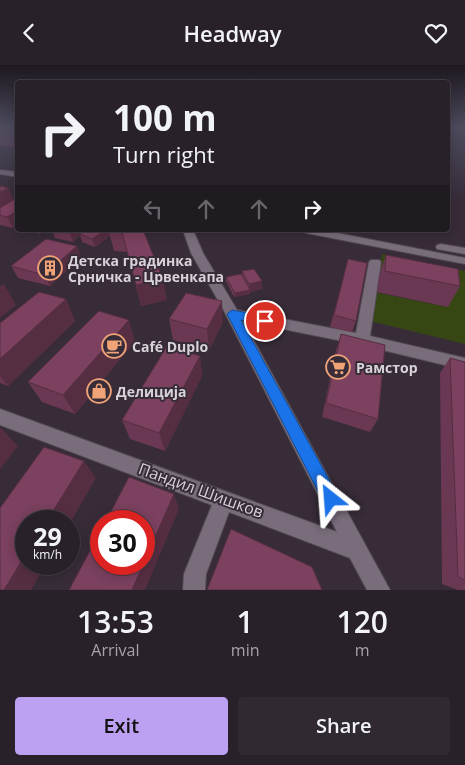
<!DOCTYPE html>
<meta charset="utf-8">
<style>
:root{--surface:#29212a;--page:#312932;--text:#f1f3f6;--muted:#a5a3a8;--line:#453e47;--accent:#bca0f2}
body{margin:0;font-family:"Open Sans",sans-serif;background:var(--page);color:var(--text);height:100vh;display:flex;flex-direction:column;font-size:19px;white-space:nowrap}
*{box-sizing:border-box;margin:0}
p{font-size:16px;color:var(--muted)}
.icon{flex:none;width:28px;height:28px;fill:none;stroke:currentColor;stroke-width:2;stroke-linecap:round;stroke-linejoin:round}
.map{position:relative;height:525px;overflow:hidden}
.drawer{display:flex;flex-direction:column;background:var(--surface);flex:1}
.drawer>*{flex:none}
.banner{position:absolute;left:15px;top:15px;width:435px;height:152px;border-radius:5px;box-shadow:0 2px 12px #0003,0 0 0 1px var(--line);background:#29212a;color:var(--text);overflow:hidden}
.speed{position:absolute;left:15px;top:445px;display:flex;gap:10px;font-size:25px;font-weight:700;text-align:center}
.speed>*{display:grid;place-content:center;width:65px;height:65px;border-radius:50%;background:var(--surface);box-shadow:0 2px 12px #0003,0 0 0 1px var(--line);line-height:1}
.speed small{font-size:12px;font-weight:400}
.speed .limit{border:8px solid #d22;background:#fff;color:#111}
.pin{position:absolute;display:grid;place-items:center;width:42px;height:42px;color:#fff;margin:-21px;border:2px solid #fff;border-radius:50%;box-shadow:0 1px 5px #0007}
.me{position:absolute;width:55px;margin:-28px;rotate:332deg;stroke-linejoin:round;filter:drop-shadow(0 0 4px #0008)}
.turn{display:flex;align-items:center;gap:18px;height:105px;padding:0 15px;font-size:22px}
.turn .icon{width:65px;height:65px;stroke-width:2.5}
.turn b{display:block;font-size:35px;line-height:42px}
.lanes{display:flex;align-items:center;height:48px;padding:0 15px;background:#0003;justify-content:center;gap:25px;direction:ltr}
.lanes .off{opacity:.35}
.eta{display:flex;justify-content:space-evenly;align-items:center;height:85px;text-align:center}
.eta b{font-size:30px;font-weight:600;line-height:35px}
.primary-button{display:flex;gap:10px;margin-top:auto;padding:10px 15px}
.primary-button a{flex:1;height:58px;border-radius:5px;background:var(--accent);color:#111;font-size:20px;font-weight:600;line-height:58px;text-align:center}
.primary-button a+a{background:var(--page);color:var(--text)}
header{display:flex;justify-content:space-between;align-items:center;height:65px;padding:0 15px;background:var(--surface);font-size:22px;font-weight:600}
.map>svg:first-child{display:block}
</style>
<header><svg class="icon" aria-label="back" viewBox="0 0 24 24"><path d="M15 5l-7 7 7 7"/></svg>Headway<svg class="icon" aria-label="heart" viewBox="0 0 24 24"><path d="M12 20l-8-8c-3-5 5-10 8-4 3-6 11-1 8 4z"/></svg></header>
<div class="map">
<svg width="465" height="525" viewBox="0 0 465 525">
<rect width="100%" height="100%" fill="#372c38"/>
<path fill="#374714" d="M382,189L465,206V279L370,256L374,227L447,242L379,211Z"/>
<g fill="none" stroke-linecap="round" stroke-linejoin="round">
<g stroke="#524a53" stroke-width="2">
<path id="minor" d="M183,165H193L203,188L237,245L356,268L369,197L371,195H379L381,197L370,271L465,293V305L362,280L243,256L390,525H367L350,493L229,447L206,509L205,525H183L184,509L212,440L0,360V344L337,467L223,244L191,188Z"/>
</g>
<g stroke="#524a53" stroke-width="2">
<path id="tertiary" d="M0,105L18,107V112L0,109Z
M301,165H322L465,193V199L306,168Z
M441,179L465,183V189L437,184L436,182L437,180Z"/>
</g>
<use href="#minor" fill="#796d7b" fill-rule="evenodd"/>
<use href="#tertiary" fill="#796d7b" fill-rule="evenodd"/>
</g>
<path fill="#6a3852" d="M0,63H18V83L0,80Z
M0,121L8,123L13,135L18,132V159L13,163L0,160Z
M25,165H45L40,169Z
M52,165H143L167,235L141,241L127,187L114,186L110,171L95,182L82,177L80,170L73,177L55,173Z
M386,190L460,221L448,242L377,227L379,211Z
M81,192L50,221L18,213L11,201Z
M242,206L262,224L250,227V229L234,232L226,216V212L242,210Z
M345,206L356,256L352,267L330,262Z
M66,234L75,256L8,321L0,318V258Z
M169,254L223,257L209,285L173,275Z
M341,270L378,354L370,367L322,352L336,285Z
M135,276L75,349L42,337L28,317Z
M200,291L202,311L165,386L130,374L122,355Z
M450,293L465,297V525H458L442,519L440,308Z"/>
<path fill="#562e42" d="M8,123L17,142L0,150V127Z
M18,145V159L13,163L7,152Z
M39,165H45L40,169Z
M70,165H86L80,169V170L73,177L69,166Z
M106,165H120H109L110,171L95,182L92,174Z
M77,181L81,192L50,221L44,210Z
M163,214L167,235L141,241L136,220Z
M262,216V224L250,227V229L234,232L235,228L249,225V219Z
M4,219L16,240L0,253V221Z
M66,234L75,256L8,321L0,311V294Z
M222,236L223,257L209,285L207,264Z
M129,255L135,276L75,349L63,330Z
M200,291L202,311L165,386L159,368Z
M0,363H1L18,381L0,404Z
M84,396L96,413L69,460V456H47Z
M174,429L179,444L145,525H132Z
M26,489V499H46L31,525H4Z"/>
<path fill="#7b415f" stroke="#562e42" d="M0,63H18V72L0,69Z
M0,121L8,123L0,127Z
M18,132V145L7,152L0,150V143Z
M86,165H106L92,174L80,169Z
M109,165H143L163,214L136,220L122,167Z
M46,174L77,181L44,210L11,201Z
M386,190L458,204L460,221L385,206Z
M348,194L367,198L356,256L334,250Z
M254,204L262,216L249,219L242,206Z
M241,209L250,225L235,228L226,212Z
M39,227L66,234L0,294V258Z
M186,228L222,236L207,264L169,254Z
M99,246L129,255L63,330L28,317Z
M341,269L385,280L378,354L326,338Z
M167,281L200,291L159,368L122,355Z
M450,293L465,297V515L458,512Z
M44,382L84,396L47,456H26V489L4,525H0V443Z
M129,412L174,429L132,525H69L101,465V499H144V456H106Z
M231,464L312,502L322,525H207Z"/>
<linearGradient id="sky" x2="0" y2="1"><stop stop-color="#1e181f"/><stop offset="0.46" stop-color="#4d4b5e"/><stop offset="1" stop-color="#4d4b5e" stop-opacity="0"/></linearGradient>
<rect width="465" height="136" fill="url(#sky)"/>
<path fill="#1a73e8" stroke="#114b97" d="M232,245L265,251L271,256L265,260L241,255L337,429L339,434L337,440L331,443L325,440L227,249Z"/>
<defs>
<g id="building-ring" transform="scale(1.25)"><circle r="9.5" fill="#372c38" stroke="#efa377" stroke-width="1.5"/><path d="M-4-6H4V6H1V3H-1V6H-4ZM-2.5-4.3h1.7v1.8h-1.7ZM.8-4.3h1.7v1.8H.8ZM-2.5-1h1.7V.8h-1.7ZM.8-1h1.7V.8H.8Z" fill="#efa377"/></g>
<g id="cafe-ring" transform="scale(1.25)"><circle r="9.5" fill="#372c38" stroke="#efa377" stroke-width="1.5"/><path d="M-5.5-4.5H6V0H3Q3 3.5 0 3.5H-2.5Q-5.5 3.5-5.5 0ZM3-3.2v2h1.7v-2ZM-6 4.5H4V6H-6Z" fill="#efa377"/></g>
<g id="supermarket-ring" transform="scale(1.25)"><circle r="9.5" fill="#372c38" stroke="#efa377" stroke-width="1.5"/><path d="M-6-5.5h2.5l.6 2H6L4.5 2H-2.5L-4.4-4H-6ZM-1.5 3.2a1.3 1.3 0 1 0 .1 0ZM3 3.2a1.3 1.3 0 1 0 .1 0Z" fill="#efa377"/></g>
<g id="shop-ring" transform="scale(1.25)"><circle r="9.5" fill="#372c38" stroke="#efa377" stroke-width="1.5"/><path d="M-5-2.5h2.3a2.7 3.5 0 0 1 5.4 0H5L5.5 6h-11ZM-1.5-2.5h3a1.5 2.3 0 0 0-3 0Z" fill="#efa377"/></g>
</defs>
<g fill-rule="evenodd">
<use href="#building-ring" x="50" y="203"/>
<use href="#cafe-ring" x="114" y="281"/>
<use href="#supermarket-ring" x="338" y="302"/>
<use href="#shop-ring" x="99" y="326"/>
</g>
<g text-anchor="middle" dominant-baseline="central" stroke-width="4" stroke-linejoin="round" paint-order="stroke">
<g font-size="14" font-weight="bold" fill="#d8d2d9" stroke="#372c38" text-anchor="start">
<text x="68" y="195">Детска градинка<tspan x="68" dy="16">Срничка - Црвенкапа</tspan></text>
<text x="132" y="281">Café Duplo</text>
<text x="356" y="302">Рамстор</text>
<text x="116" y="326">Делиција</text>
</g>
<g font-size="16" fill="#d8d2d9" stroke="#372c38">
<text transform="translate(201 425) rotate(20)">Пандил Шишков</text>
</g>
</g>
</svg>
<div class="speed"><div>29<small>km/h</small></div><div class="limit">30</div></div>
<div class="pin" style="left:265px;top:256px;background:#d93025"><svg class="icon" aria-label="arrive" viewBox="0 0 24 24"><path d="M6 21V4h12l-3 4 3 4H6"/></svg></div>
<svg class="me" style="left:331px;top:434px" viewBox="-20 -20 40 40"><path d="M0-17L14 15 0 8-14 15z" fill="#1a73e8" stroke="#fff" stroke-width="4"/></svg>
<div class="banner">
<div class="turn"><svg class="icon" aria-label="right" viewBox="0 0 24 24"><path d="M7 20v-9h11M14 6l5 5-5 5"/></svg><div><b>100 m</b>Turn right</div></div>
<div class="lanes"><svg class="icon off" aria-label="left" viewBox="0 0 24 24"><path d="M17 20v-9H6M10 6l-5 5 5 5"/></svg><svg class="icon off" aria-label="ahead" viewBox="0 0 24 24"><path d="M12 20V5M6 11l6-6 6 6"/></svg><svg class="icon off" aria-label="ahead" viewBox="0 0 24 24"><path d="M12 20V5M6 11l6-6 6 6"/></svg><svg class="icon" aria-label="right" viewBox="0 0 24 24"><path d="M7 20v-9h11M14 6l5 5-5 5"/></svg></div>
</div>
</div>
<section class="drawer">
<div class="eta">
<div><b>13:53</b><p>Arrival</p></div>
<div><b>1</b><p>min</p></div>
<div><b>120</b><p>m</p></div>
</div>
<div class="primary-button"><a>Exit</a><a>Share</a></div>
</section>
